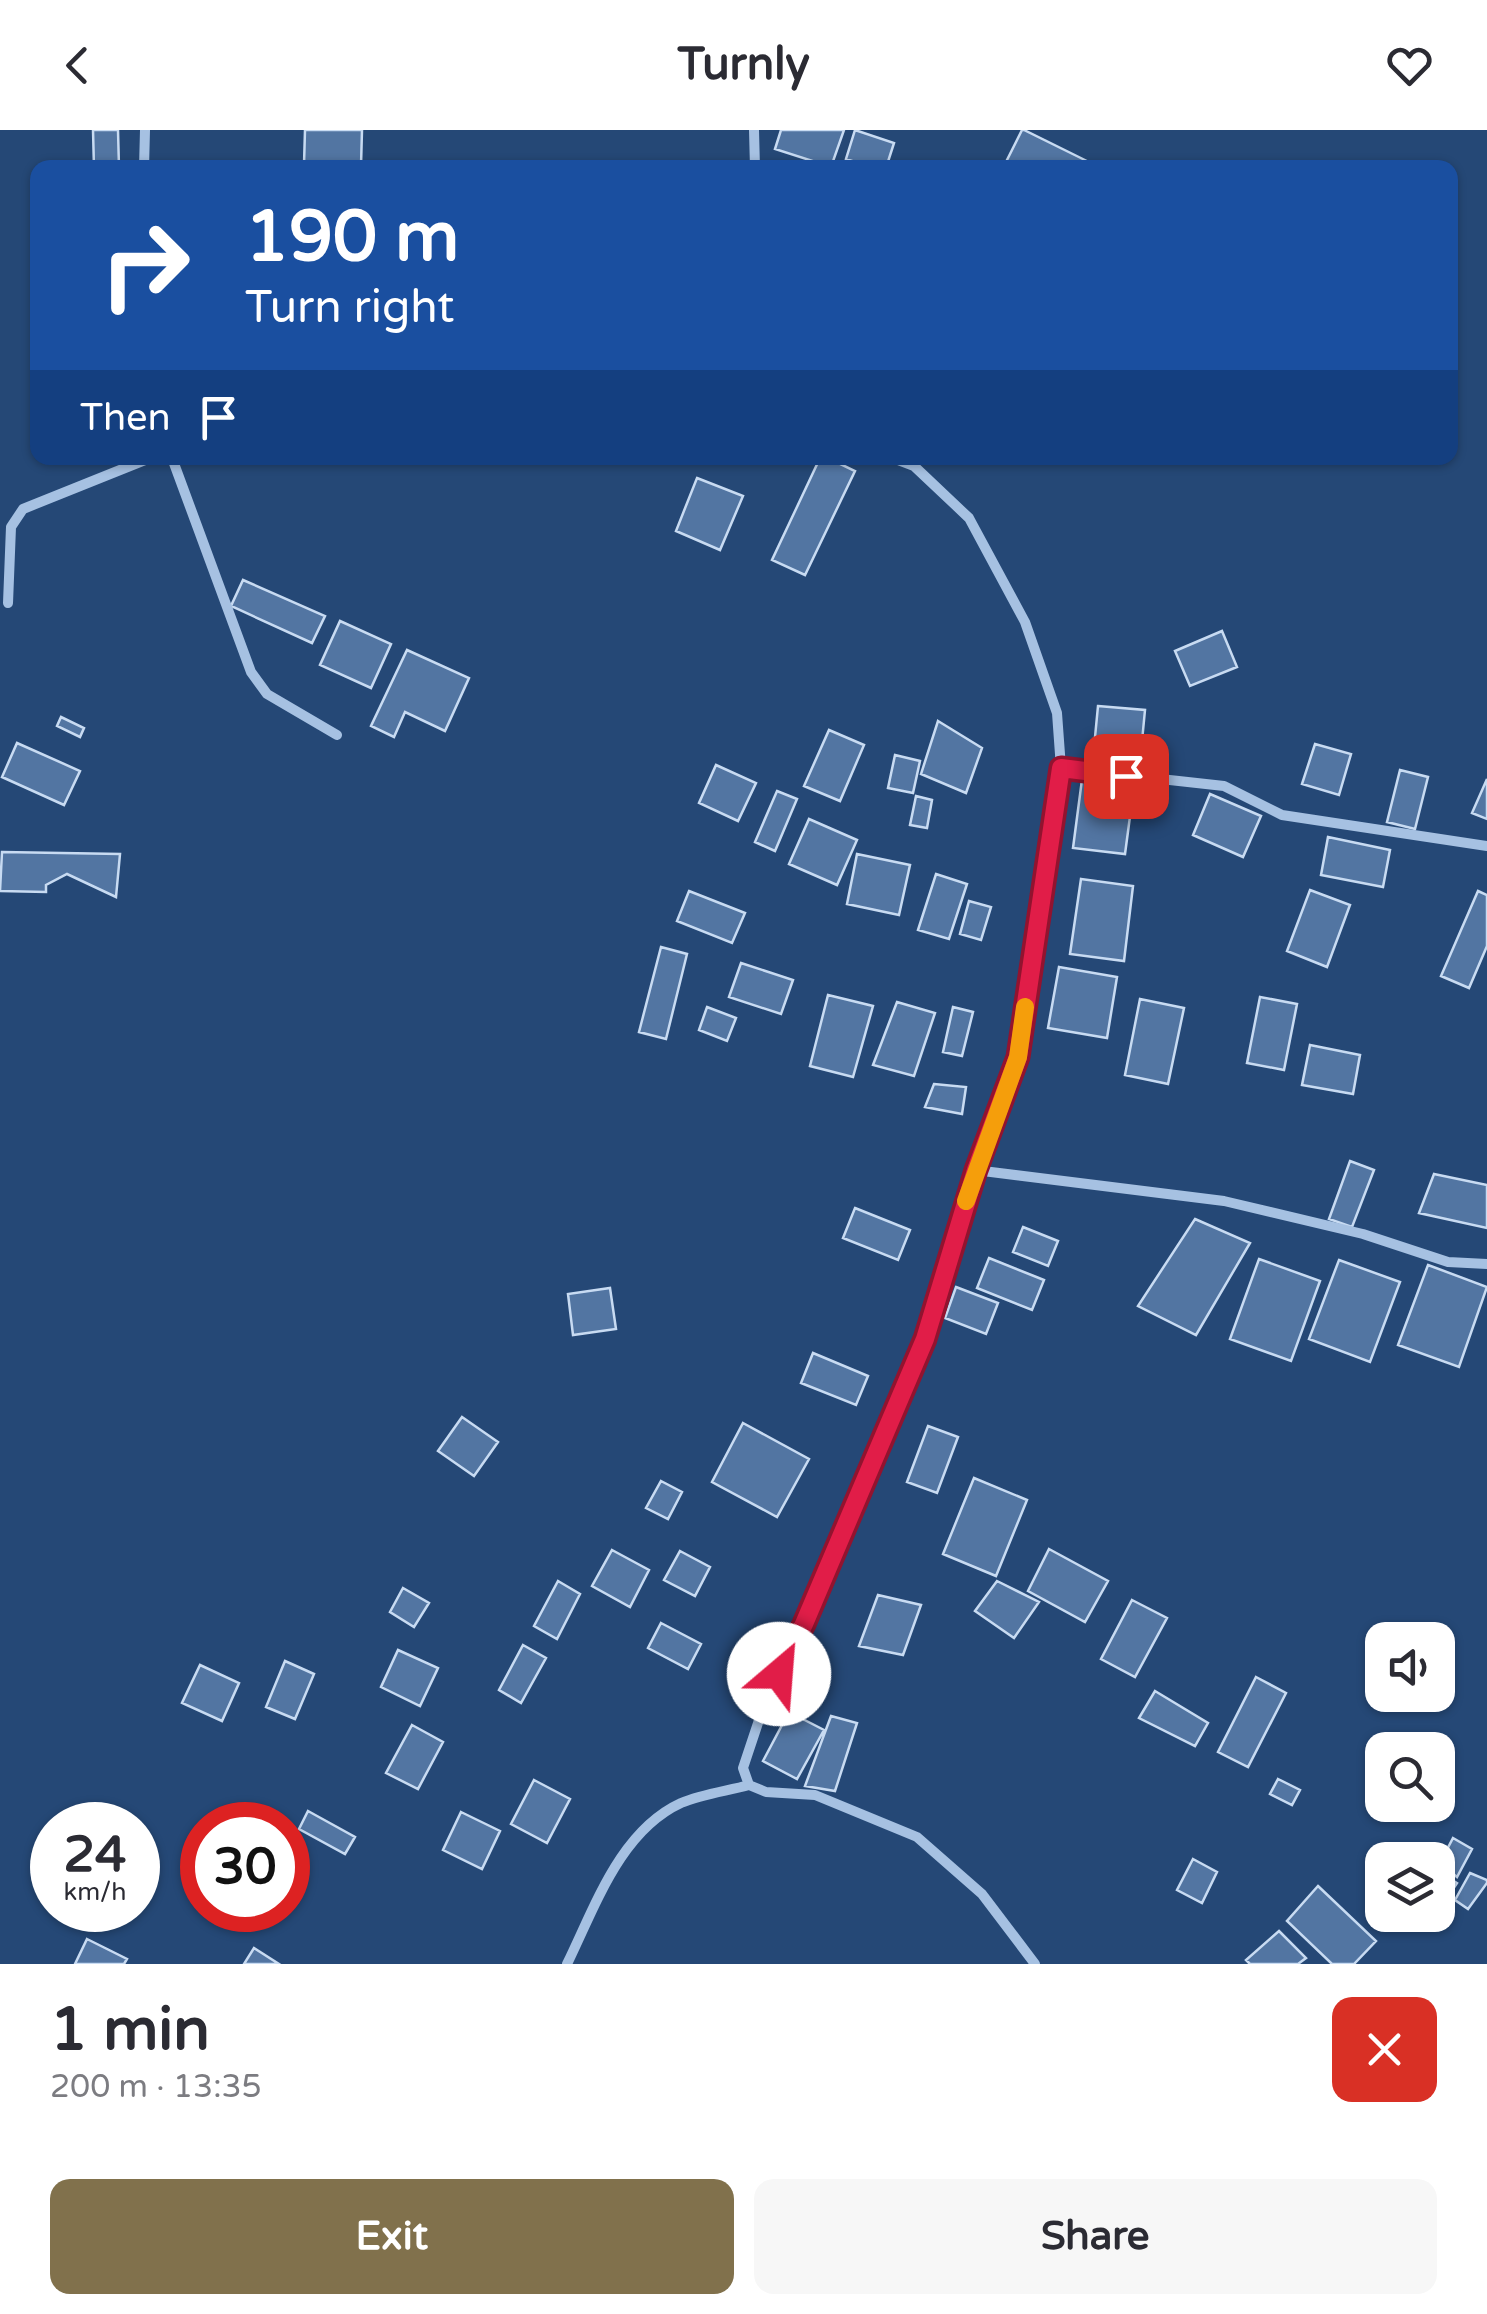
<!DOCTYPE html>
<meta charset="utf-8">
<style>
:root{--surface:#fff;--page:#f7f7f7;--text:#2b2b33;--muted:#7c7c81;--accent:#81714c}
body{margin:0;font-family:"Varela Round",sans-serif;background:var(--page);color:var(--text);height:100vh;display:flex;flex-direction:column;font-size:38px;white-space:nowrap}
*{box-sizing:border-box;margin:0}
p{font-size:32px;color:var(--muted)}
.icon{flex:none;width:55px;height:55px;fill:none;stroke:currentColor;stroke-width:2;stroke-linecap:round;stroke-linejoin:round}
.map{position:relative;height:1834px;overflow:hidden}
.details{display:flex;flex-direction:column;background:var(--surface);flex:1}
.details>*{flex:none}
.top-card{position:absolute;left:30px;top:30px;width:1428px;height:305px;border-radius:20px;box-shadow:0 2px 8px #0004;background:#1a4fa0;color:#fff;overflow:hidden}
.buttons{position:absolute;left:1365px;top:1492px;display:grid;gap:20px}
.buttons a{display:grid;place-items:center;width:90px;height:90px;border-radius:20px;background:var(--surface);box-shadow:0 2px 8px #0004;font-size:50px}
.speed{position:absolute;left:30px;top:1672px;display:flex;gap:20px;font-size:50px;font-weight:700;text-align:center}
.speed>*{display:grid;place-content:center;width:130px;height:130px;border-radius:50%;background:var(--surface);box-shadow:0 2px 8px #0004;line-height:1}
.speed small{font-size:25px;font-weight:400}
.speed .limit{border:15px solid #d22;background:#fff;color:#111}
.pin{position:absolute;display:grid;place-items:center;width:85px;height:85px;color:#fff;margin:-42px;border-radius:20px;box-shadow:0 5px 15px #0006}
.me{position:absolute;width:110px;margin:-55px;rotate:27deg;stroke-linejoin:round;filter:drop-shadow(0 0 8px #0008)}
.turn{display:flex;align-items:center;gap:35px;height:210px;padding:0 50px;font-size:45px}
.turn .icon{width:130px;height:130px;stroke-width:2.5}
.turn b{display:block;font-size:70px;line-height:85px}
.then{display:flex;align-items:center;height:95px;padding:0 50px;background:#0003;gap:20px;font-size:38px}
.round{display:grid;place-items:center;flex:none;width:105px;height:105px;border-radius:20px;background:var(--page)}
.headline{display:flex;align-items:center;justify-content:space-between;height:170px;padding:0 50px}
h1{font-size:60px;font-weight:700;line-height:75px}
.action{display:flex;gap:20px;margin-top:auto;padding:20px 50px}
.action a{flex:1;height:115px;border-radius:20px;background:var(--accent);color:#fff;font-size:40px;font-weight:700;line-height:115px;text-align:center}
.action a+a{background:var(--page);color:var(--text)}
header{display:flex;justify-content:space-between;align-items:center;height:130px;padding:0 50px;background:var(--surface);font-size:45px;font-weight:700}
.map>svg:first-child{display:block}
</style>
<header><svg class="icon" aria-label="back" viewBox="0 0 24 24"><path d="M15 5l-7 7 7 7"/></svg>Turnly<svg class="icon" aria-label="heart" viewBox="0 0 24 24"><path d="M12 20l-8-8c-3-5 5-10 8-4 3-6 11-1 8 4z"/></svg></header>
<div class="map">
<svg width="1487" height="1834" viewBox="0 0 1487 1834">
<rect width="100%" height="100%" fill="#254876"/>
<path fill="#5275a2" stroke="#c8dbf2" stroke-width="2.5" d="M93,0H118L119,38H94Z
M305,0H362L361,36L304,35Z
M781,0H844L831,37L775,19Z
M855,0L894,13L886,38H873L846,29Z
M1022,0H1024L1101,38H1003Z
M820,328H828L855,341L805,445L772,430Z
M697,348L743,366L720,420L676,401Z
M243,450L325,486L312,513L231,476Z
M340,491L391,514L371,558L320,535Z
M1222,501L1237,537L1190,556L1175,521Z
M407,520L469,548L445,601L405,582L394,607L371,596Z
M1098,576L1145,580L1140,632L1093,628Z
M61,587L84,598L80,607L57,596Z
M938,591L982,618L966,663L921,644Z
M829,600L864,615L840,671L804,656Z
M17,613L80,641L64,675L2,647Z
M1315,614L1351,624L1339,665L1302,654Z
M895,625L920,631L913,663L888,658Z
M716,635L756,653L738,691L699,673Z
M1400,640L1428,647L1415,699L1387,692Z
M1083,642L1135,649L1125,724L1073,718Z
M1487,649V689L1472,683Z
M777,661L797,669L775,721L755,712Z
M1210,664L1261,686L1243,727L1193,705Z
M916,666L932,670L927,698L910,695Z
M809,689L857,710L837,755L789,734Z
M1328,707L1390,720L1383,757L1321,745Z
M2,722L120,724L116,767L67,744L46,755V762L0,761Z
M857,724L910,735L899,785L847,774Z
M936,744L967,754L949,809L918,800Z
M1081,749L1133,756L1124,831L1070,824Z
M1310,760L1350,775L1327,837L1287,821Z
M689,761L745,783L732,813L677,791Z
M1478,761L1487,765V816L1469,858L1441,846Z
M969,771L991,777L981,810L960,804Z
M661,817L687,824L666,909L639,902Z
M741,833L793,850L781,884L729,867Z
M1059,837L1117,847L1107,908L1048,898Z
M828,865L873,876L853,947L810,936Z
M1260,867L1297,874L1284,940L1247,933Z
M1140,869L1184,878L1168,954L1125,945Z
M897,872L935,883L914,946L873,935Z
M707,877L736,888L727,911L699,900Z
M953,877L973,882L962,926L943,922Z
M1310,915L1360,925L1353,964L1302,955Z
M934,954L966,957L962,984L925,977Z
M1350,1031L1374,1040L1352,1097L1329,1089Z
M1434,1044L1487,1055V1098L1419,1083Z
M855,1078L910,1100L898,1130L843,1108Z
M1195,1089L1250,1113L1196,1205L1138,1176Z
M1023,1097L1058,1111L1048,1136L1013,1122Z
M989,1128L1044,1150L1032,1180L977,1158Z
M1259,1129L1320,1151L1291,1231L1230,1209Z
M1339,1130L1400,1152L1370,1232L1309,1209Z
M1428,1135L1487,1157L1459,1237L1398,1215Z
M956,1157L998,1173L986,1204L945,1188Z
M610,1158L616,1199L573,1205L568,1164Z
M813,1223L868,1246L856,1275L801,1253Z
M462,1287L498,1312L474,1346L438,1321Z
M743,1293L809,1329L777,1387L712,1352Z
M928,1296L958,1307L937,1363L907,1352Z
M974,1348L1027,1370L996,1446L943,1424Z
M661,1351L682,1362L668,1389L646,1378Z
M1049,1419L1108,1451L1085,1492L1028,1461Z
M612,1420L649,1440L630,1477L592,1456Z
M680,1421L710,1437L695,1466L664,1450Z
M558,1451L580,1464L557,1509L534,1496Z
M997,1451L1039,1472L1014,1508L975,1481Z
M403,1458L429,1473L414,1497L390,1482Z
M878,1465L921,1475L903,1525L859,1516Z
M1132,1470L1167,1488L1135,1547L1101,1529Z
M661,1493L701,1514L688,1539L648,1518Z
M523,1515L546,1528L521,1573L499,1560Z
M398,1520L438,1538L420,1576L381,1557Z
M285,1531L314,1544L295,1589L266,1577Z
M200,1535L239,1553L222,1591L182,1573Z
M1382,1544V1565H1399L1395,1574L1373,1563Z
M1256,1547L1286,1563L1248,1637L1218,1622Z
M1155,1561L1208,1593L1195,1616L1139,1588Z
M789,1582L824,1600L797,1649L763,1631Z
M831,1586L857,1593L835,1661L805,1656Z
M412,1595L443,1612L418,1659L386,1643Z
M1278,1649L1300,1660L1292,1675L1270,1664Z
M534,1650L570,1669L547,1713L511,1694Z
M308,1681L355,1707L345,1724L299,1699Z
M461,1682L500,1701L482,1739L443,1720Z
M1453,1708L1472,1719L1457,1747L1440,1733Z
M1193,1729L1217,1742L1202,1773L1177,1760Z
M1438,1741L1457,1753L1439,1780L1438,1779Z
M1470,1743L1487,1750V1753L1468,1779L1455,1770Z
M1318,1756L1376,1811L1354,1834H1332L1287,1791Z
M1400,1785H1427L1413,1798Z
M1279,1801L1306,1828L1298,1834H1250L1246,1830Z
M87,1809L127,1829L124,1834H75Z
M254,1818L279,1834H244Z"/>
<g fill="none" stroke-linecap="round" stroke-linejoin="round">
<path stroke="#a6c1e2" stroke-width="10" d="M754,0L755,38
M144,38L145,0
M172,328L251,542L267,564L337,605
M893,328L914,336L969,388L1025,492L1057,583L1061,638L1018,927L975,1040L925,1209L804,1495L766,1569L743,1638L749,1655L766,1662L815,1665L917,1707L982,1764L1035,1834
M8,473L11,397L23,379L150,328
M1061,638L1224,656L1282,685L1487,716
M975,1040L1224,1071L1363,1104L1448,1132L1487,1134
M567,1834C595,1777 620,1701 681,1673C702,1664 727,1661 749,1655"/>
</g>
<g fill="none" stroke-linecap="round" stroke-linejoin="round">
<g stroke="#92132f" stroke-width="25">
<path id="route" d="M779,1544L804,1494L925,1209L976,1040L1018,927L1061,638L1126,646"/>
</g>
<use href="#route" stroke="#e11d48" stroke-width="18"/>
<path stroke="#f59e0b" stroke-width="18" d="M966,1071L1018,927L1025,877"/>
</g>
</svg>
<div class="buttons">
<a><svg class="icon" aria-label="sound" viewBox="0 0 24 24"><path d="M4 9h4l5-4v14l-5-4H4zM17 9q2 3 0 6"/></svg></a>
<a><svg class="icon" aria-label="search" viewBox="0 0 24 24"><circle cx="10" cy="10" r="6"/><path d="M15 15l6 6"/></svg></a>
<a><svg class="icon" aria-label="layers" viewBox="0 0 24 24"><path d="M12 4l9 5-9 5-9-5zM3 14l9 5 9-5"/></svg></a>
</div>
<div class="speed"><div>24<small>km/h</small></div><div class="limit">30</div></div>
<div class="pin" style="left:1126px;top:646px;background:#d93025"><svg class="icon" aria-label="arrive" viewBox="0 0 24 24"><path d="M6 21V4h12l-3 4 3 4H6"/></svg></div>
<svg class="me" style="left:779px;top:1544px" viewBox="-20 -20 40 40"><circle r="19" fill="#fff"/><path d="M0-13L10 11 0 6-10 11z" fill="#e11d48"/></svg>
<div class="top-card">
<div class="turn"><svg class="icon" aria-label="right" viewBox="0 0 24 24"><path d="M7 20v-9h11M14 6l5 5-5 5"/></svg><div><b>190 m</b>Turn right</div></div>
<div class="then">Then<svg class="icon" aria-label="arrive" viewBox="0 0 24 24"><path d="M6 21V4h12l-3 4 3 4H6"/></svg></div>
</div>
</div>
<section class="details">
<div class="headline"><div><h1>1 min</h1><p>200 m · 13:35</p></div><a class="round" style="background:#d93025;color:#fff"><svg class="icon" aria-label="close" viewBox="0 0 24 24"><path d="M6 6l12 12M18 6L6 18"/></svg></a></div>
<div class="action"><a>Exit</a><a>Share</a></div>
</section>
